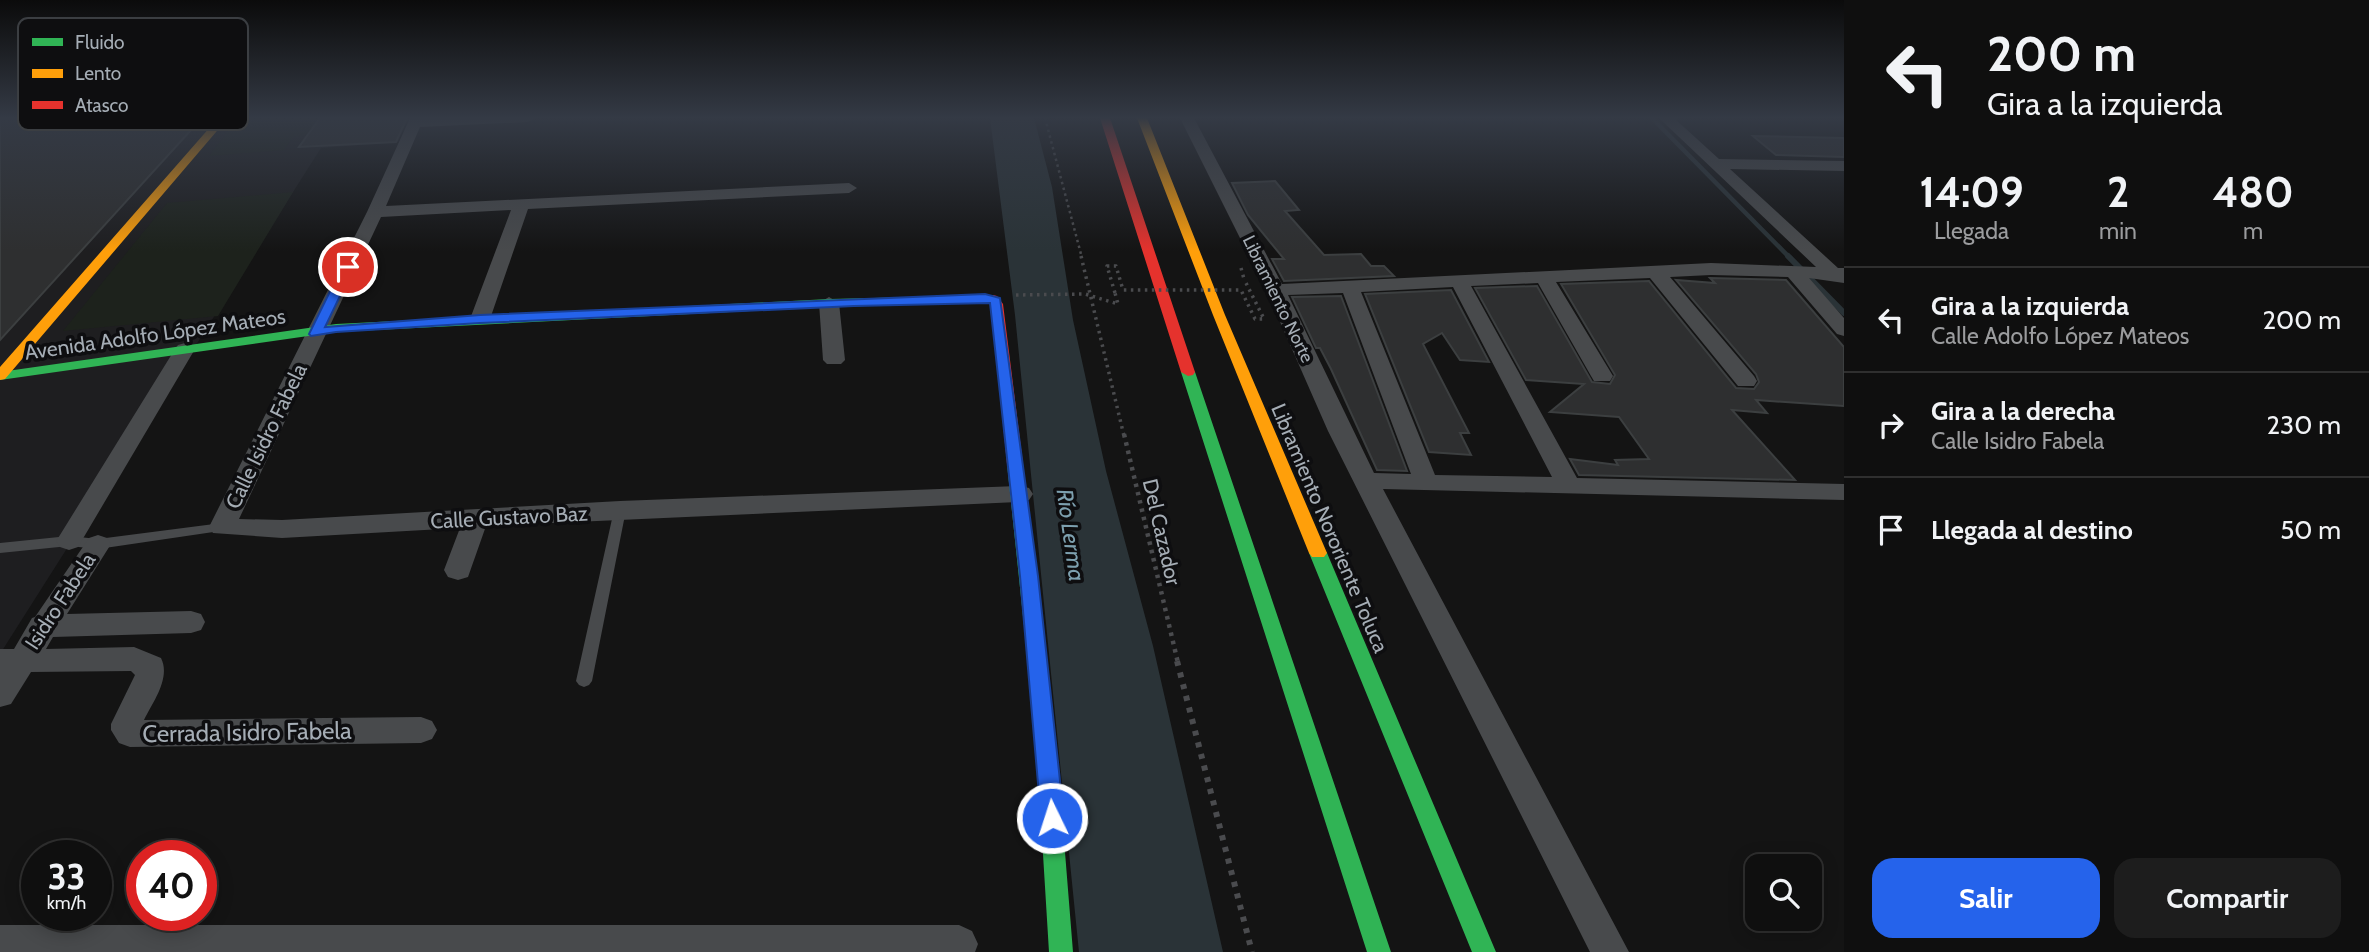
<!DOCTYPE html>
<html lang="es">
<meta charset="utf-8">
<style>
:root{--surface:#0f0f0f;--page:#1d1d1d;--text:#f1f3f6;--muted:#9b9c9e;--line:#2f2f2f;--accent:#2563eb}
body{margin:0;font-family:Cabin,sans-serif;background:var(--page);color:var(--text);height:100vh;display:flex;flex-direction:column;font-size:26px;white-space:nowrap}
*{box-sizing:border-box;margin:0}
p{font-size:23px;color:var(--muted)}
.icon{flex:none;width:38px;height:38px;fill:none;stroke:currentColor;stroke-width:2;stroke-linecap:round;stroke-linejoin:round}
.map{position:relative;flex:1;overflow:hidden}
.side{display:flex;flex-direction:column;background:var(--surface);width:525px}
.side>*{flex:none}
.guide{background:#0f0f0f;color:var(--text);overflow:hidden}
.buttons{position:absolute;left:1745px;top:854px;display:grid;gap:14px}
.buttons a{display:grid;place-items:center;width:77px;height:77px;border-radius:14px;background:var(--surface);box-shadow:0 4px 18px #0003,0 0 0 2px var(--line);font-size:35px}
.speed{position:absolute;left:21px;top:840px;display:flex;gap:14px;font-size:35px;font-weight:700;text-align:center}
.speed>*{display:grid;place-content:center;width:91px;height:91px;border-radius:50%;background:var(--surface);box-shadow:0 4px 18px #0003,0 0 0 2px var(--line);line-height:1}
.speed small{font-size:18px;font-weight:400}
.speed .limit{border:10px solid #d22;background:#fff;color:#111}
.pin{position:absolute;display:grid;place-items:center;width:60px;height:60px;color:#fff;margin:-30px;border:4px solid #fff;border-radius:50%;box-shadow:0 2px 7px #0007}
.me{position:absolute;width:77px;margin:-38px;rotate:356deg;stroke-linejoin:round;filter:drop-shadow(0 0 5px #0008)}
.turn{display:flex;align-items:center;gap:24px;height:147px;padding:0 28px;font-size:32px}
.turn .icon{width:91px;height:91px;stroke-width:2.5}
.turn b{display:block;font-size:49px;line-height:60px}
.eta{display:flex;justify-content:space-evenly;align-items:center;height:119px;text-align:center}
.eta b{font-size:42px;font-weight:700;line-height:49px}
.primary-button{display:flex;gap:14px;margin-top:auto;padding:14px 28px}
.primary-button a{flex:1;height:80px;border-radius:21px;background:var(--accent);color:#fff;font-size:28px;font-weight:700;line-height:80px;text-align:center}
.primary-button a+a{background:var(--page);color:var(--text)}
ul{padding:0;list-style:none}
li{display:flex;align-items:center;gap:21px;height:105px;padding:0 28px;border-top:2px solid var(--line)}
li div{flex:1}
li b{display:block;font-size:26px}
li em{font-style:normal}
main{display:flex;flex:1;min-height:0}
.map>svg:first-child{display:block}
</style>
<main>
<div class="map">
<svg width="1844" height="952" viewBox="0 0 1844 952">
<rect width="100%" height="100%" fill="#141414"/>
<path fill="#1e1e20" d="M0,118H409L398,142L321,148L0,654Z"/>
<path fill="#1d221c" d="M238,118H320L316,124L339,133L294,136L284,150L209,156Z
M293,192L218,316L63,331L167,203Z"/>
<path fill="#2a3337" d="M990,118H1034L1052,187L1073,320L1106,471L1153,646L1223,952H1079L1015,315Z"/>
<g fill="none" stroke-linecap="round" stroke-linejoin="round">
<path stroke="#2a3337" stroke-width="4.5" d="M1652,118L1790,258"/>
<path stroke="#2a3337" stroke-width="6" d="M1788,256L1844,313"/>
</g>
<path fill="#2e2f30" stroke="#3c3f40" stroke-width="2" d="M0,118H202L0,340Z
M320,118H407L396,142L299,147Z
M1753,136L1844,138V157L1776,155Z
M1275,181L1299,210L1285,211L1324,255L1361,254L1371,266H1384L1394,276L1284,281L1272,259H1284L1248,215L1232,183Z
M1710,278L1786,280L1844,347V406L1756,400L1767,413L1732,410L1795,480L1579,475L1570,459L1618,465L1615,460L1649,459L1619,417L1550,412L1584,384L1526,380L1475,288L1537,286L1592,382L1610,384L1615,375L1561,284L1649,281L1736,388L1754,389L1759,382L1756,374L1676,280L1715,283Z
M1451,290L1489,362L1460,360L1442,333L1423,344L1469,433H1460L1471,455L1429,452L1365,294Z
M1341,296L1407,471L1377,470L1331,369L1320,348H1316L1292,297Z"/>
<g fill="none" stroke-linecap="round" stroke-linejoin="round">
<path stroke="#4a4b4e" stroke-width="2.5" stroke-dasharray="2.5 3.5" stroke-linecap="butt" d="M1045,118L1082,258"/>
<path stroke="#4a4b4e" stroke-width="3.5" stroke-dasharray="2.5 4.5" stroke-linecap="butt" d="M1081,256L1124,436
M1241,268L1244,279
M1016,295L1085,294L1118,304L1115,293"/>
<path stroke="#4a4b4e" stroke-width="4.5" stroke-dasharray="3.5 5" stroke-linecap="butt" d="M1124,434L1178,663"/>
<path stroke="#4a4b4e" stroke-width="6" stroke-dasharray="5 7" stroke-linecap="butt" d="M1177,661L1252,952"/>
<path fill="#484a4c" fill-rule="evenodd" d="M620,506L626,510L592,681L589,685L584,687L579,685L576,681L614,510Z
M222,523L227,524L228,527L227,530L98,549L69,546L0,553V543L69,536L98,539Z"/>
<path fill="#484a4c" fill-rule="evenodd" d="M410,118H535L528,122L420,127L386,206L849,183L857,188L849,193L528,209L490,319L487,323H473L470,319L511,210L381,217L239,519L282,520L620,501L1020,486L1029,488L1033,494L1029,500L1020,502L486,526L468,577L458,580L448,577L444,570L460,528L282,538L213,533L209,527L367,212Z
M1180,118H1194L1282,284L1711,263L1816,267L1659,118H1674L1719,159L1844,161V171L1730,169L1838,268H1844V283L1809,278L1844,318V336L1837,334L1788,277L1711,275L1670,277L1754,376L1757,381L1754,386H1738L1650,278L1556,282L1613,376L1610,381H1594L1591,376L1538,283L1471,286L1577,478L1844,484V500L1383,489L1629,952H1590L1328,431L1266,290ZM1453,287L1552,477L1435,475L1361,292ZM1343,293L1411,474L1374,473L1288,295Z
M829,297L839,303L845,360L841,364H827L823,360L819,303Z
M185,343L192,345L195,349L78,547L69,550L60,547L56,541L60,535L175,349L178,345Z
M98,535L107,538L111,544L67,614L191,611L201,614L205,622L201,630L191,633L53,637L46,649L134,647L161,658C171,678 153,702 144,720L421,717L432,721L437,730L432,739L421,743L130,747L119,743L111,730V724L135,675L131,671L31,672L11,704L0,707V649H14L32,618L35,617L89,538Z
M0,925H959L972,931L978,944L975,952H0Z"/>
<path fill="#30b455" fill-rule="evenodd" d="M964,296L970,300L968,303L829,307L336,332L0,380V372L336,324L829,299Z
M1188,368L1195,372L1391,952H1367L1181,372Z
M1015,459L1023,464L1056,740L1073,952H1049L1036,740L1007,464Z
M1318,547L1324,549L1327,553L1496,952H1472L1309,553L1312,549Z"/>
<path fill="#ff9f0a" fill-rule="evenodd" d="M218,118H228L5,379L0,380V367Z
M1137,118H1147L1225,315L1327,553L1324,557H1312L1309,553L1213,315Z"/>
<path fill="#e5322d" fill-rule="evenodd" d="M1100,118H1110L1195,372L1193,375L1188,376L1181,372Z
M993,295L997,296L1003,304L1023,464L1015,469L1007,464L991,304H964L958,300L964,296Z"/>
<path stroke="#4a4b4e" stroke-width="3.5" stroke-dasharray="2.5 4.5" stroke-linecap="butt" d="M1115,293L1107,266H1116L1123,290H1241L1255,319H1264L1244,279"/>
</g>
<linearGradient id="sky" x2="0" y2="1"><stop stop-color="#0b0b0b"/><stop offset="0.47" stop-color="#343a45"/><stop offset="1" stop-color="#343a45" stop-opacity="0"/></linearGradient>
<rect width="1844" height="251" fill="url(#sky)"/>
<path fill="#2563eb" stroke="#184099" stroke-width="2" d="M348,263L354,267L325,327L480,315L985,294L1000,298L1038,576L1064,818L1060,826L1052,828L1045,826L1041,818L1020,576L990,303L854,306L480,323L336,332L311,336L309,334L342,267Z"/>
<g text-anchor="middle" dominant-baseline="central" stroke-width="7" stroke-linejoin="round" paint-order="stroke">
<g font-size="18" fill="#a5adb5" stroke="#0e0e10">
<text transform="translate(1278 299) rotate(64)">Libramiento Norte</text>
</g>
<g font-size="21" fill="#a5adb5" stroke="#0e0e10">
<text transform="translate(155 334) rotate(-8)">Avenida Adolfo López Mateos</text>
<text transform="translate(266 436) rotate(-64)">Calle Isidro Fabela</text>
<text transform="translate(509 517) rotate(-3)">Calle Gustavo Baz</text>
<text transform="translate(1330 528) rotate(67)">Libramiento Nororiente Toluca</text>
<text transform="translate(1162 532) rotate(77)">Del Cazador</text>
<text transform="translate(60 601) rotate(-57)">Isidro Fabela</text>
</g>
<g font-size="23" font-style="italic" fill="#7da0af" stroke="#0e0e10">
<text transform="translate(1071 535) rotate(82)">Río Lerma</text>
</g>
<g font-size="24" fill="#a5adb5" stroke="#0e0e10">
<text transform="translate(247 732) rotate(-1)">Cerrada Isidro Fabela</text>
</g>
</g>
<rect x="18" y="18" width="230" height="112" rx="10" fill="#0e0e10" stroke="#3b3e42" stroke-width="2"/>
<rect x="32" y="38" width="31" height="8" fill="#30b455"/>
<rect x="32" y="69" width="31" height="9" fill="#ff9f0a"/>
<rect x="32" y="101" width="31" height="8" fill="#e5322d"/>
<g font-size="19" fill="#a5adb5">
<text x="75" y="49">Fluido</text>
<text x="75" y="80">Lento</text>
<text x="75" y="112">Atasco</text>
</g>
</svg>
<div class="buttons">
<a><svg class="icon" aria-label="search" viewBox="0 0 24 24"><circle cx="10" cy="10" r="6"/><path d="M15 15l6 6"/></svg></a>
</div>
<div class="speed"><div>33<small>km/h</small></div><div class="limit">40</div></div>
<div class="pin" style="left:348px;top:267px;background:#d93025"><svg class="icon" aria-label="arrive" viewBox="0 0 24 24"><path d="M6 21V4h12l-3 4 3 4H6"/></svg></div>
<svg class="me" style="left:1052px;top:818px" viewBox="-20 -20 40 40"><circle r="17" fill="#2563eb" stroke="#fff" stroke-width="3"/><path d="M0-11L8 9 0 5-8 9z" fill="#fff"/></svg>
</div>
<section class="side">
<div class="guide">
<div class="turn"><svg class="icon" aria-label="left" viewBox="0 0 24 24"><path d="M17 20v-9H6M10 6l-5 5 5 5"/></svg><div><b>200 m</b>Gira a la izquierda</div></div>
</div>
<div class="eta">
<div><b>14:09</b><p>Llegada</p></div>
<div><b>2</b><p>min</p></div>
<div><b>480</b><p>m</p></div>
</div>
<ul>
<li><svg class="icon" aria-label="left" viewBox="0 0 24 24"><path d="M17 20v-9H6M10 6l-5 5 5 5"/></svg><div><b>Gira a la izquierda</b><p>Calle Adolfo López Mateos</p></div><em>200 m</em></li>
<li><svg class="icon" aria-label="right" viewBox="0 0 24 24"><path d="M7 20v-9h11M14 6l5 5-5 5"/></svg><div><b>Gira a la derecha</b><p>Calle Isidro Fabela</p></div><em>230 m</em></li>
<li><svg class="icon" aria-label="arrive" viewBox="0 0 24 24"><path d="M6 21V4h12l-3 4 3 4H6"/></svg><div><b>Llegada al destino</b></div><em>50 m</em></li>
</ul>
<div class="primary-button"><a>Salir</a><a>Compartir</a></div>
</section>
</main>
